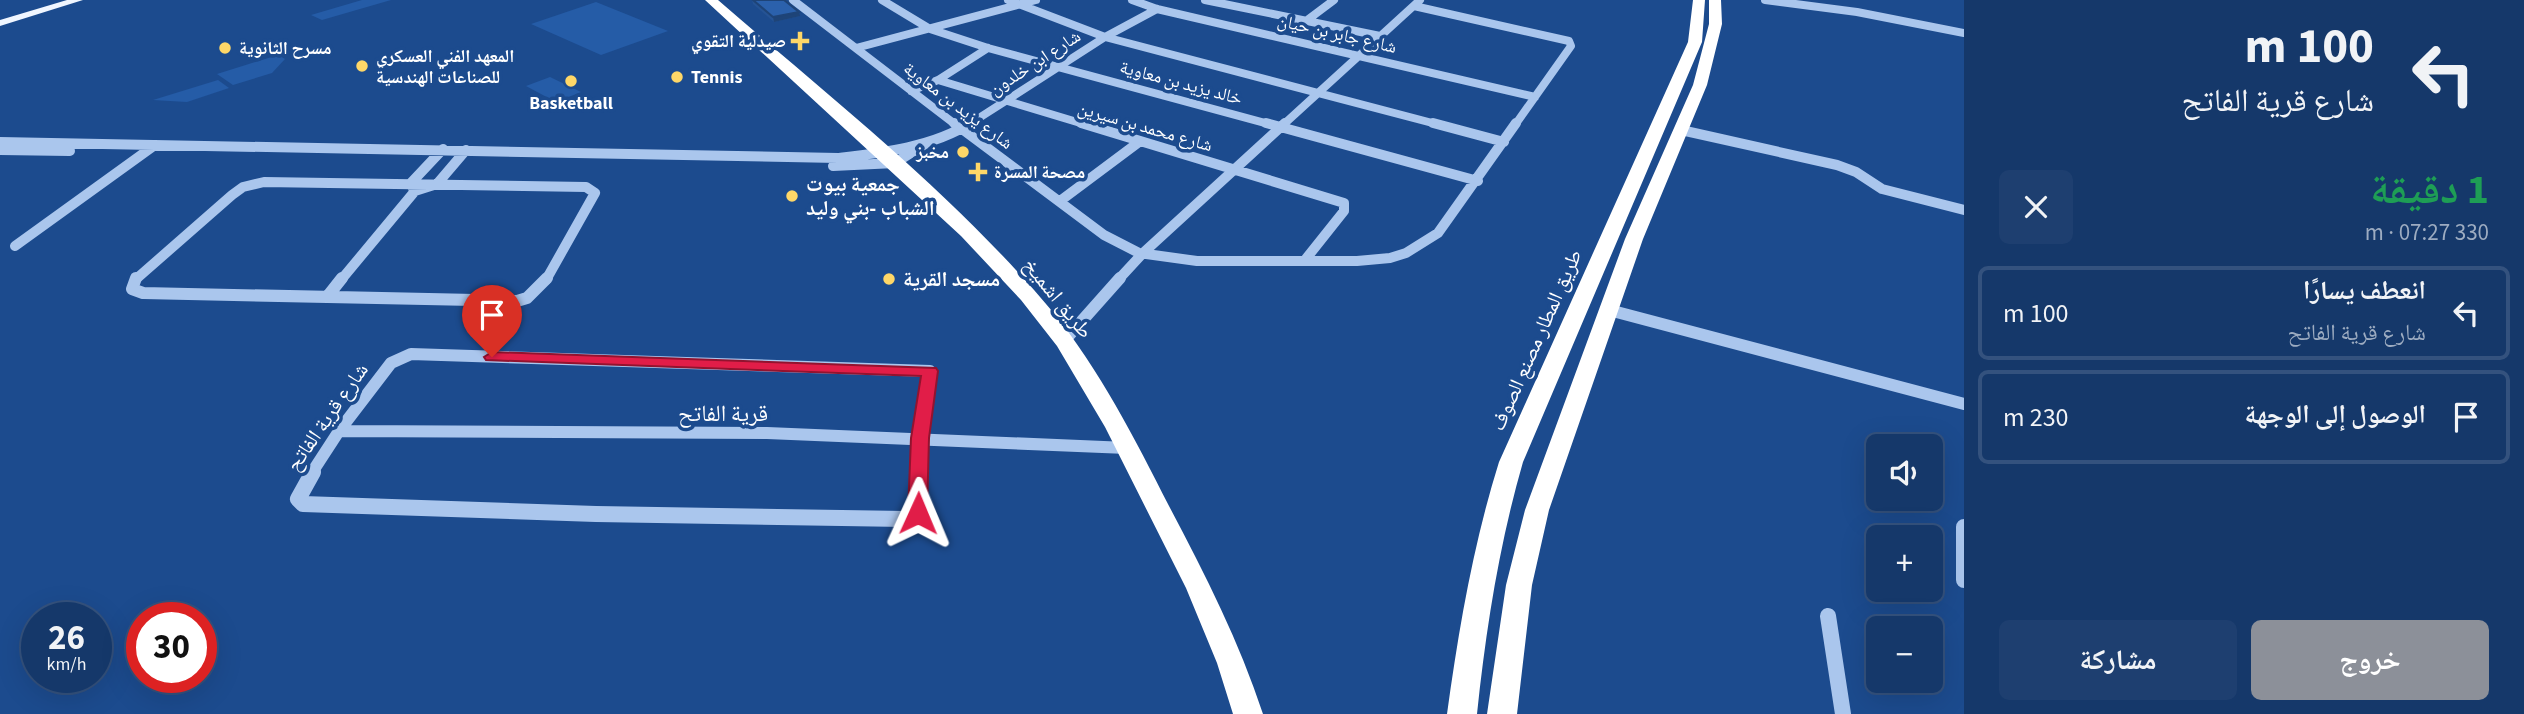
<!DOCTYPE html>
<html lang="ar">
<meta charset="utf-8">
<style>
:root{--surface:#15386a;--page:#1e3f70;--text:#f1f3f6;--muted:#9dacc1;--line:#34527e;--accent:#8c9099}
body{margin:0;font-family:"Source Sans 3","Noto Naskh Arabic",sans-serif;background:var(--page);color:var(--text);direction:rtl;height:100vh;display:flex;flex-direction:column;font-size:26px;white-space:nowrap}
*{box-sizing:border-box;margin:0}
p{font-size:23px;color:var(--muted)}
.icon{flex:none;width:38px;height:38px;fill:none;stroke:currentColor;stroke-width:2;stroke-linecap:round;stroke-linejoin:round}
.map{position:relative;flex:1;overflow:hidden;direction:ltr}
.drawer{display:flex;flex-direction:column;background:var(--surface);width:560px}
.drawer>*{flex:none}
.banner{background:#15386a;color:var(--text);overflow:hidden}
.tools{position:absolute;left:1866px;top:434px;display:grid;gap:14px}
.tools a{display:grid;place-items:center;width:77px;height:77px;border-radius:10px;background:var(--surface);box-shadow:0 7px 28px #0002,0 0 0 2px var(--line);font-size:35px}
.speed{position:absolute;left:21px;top:602px;display:flex;gap:14px;font-size:35px;font-weight:700;text-align:center}
.speed>*{display:grid;place-content:center;width:91px;height:91px;border-radius:50%;background:var(--surface);box-shadow:0 7px 28px #0002,0 0 0 2px var(--line);line-height:1}
.speed small{font-size:18px;font-weight:400}
.speed .limit{border:10px solid #d22;background:#fff;color:#111}
.pin{position:absolute;display:grid;place-items:center;width:60px;height:60px;color:#fff;margin:-72px -30px;border-radius:50% 50% 50% 0;rotate:-45deg;box-shadow:0 0 7px #0007}
.pin .icon{rotate:45deg}
.me{position:absolute;width:77px;margin:-38px;rotate:1deg;stroke-linejoin:round;filter:drop-shadow(0 0 5px #0008)}
.turn{display:flex;align-items:center;gap:24px;height:147px;padding:0 35px;font-size:32px}
.turn .icon{width:91px;height:91px;stroke-width:2.5}
.turn b{display:block;font-size:49px;line-height:60px}
.round{display:grid;place-items:center;flex:none;width:74px;height:74px;border-radius:10px;background:var(--page)}
.summary{display:flex;align-items:center;justify-content:space-between;height:119px;padding:0 35px}
h1{font-size:42px;font-weight:700;line-height:52px;color:#1e9e55}
.cta{display:flex;gap:14px;margin-top:auto;padding:14px 35px}
.cta a{flex:1;height:80px;border-radius:10px;background:var(--accent);color:#fff;font-size:28px;font-weight:700;line-height:80px;text-align:center}
.cta a+a{background:var(--page);color:var(--text)}
ul{padding:0;list-style:none}
li{display:flex;align-items:center;gap:21px;height:94px;margin:0 14px 10px;padding:0 21px;border:4px solid var(--line);border-radius:10px}
li div{flex:1}
li b{display:block;font-size:26px}
li em{font-style:normal}
main{display:flex;flex:1;min-height:0}
.map>svg:first-child{display:block}
</style>
<main>
<section class="drawer">
<div class="banner">
<div class="turn"><svg class="icon" aria-label="left" viewBox="0 0 24 24"><path d="M17 20v-9H6M10 6l-5 5 5 5"/></svg><div><b>100 m</b>شارع قرية الفاتح</div></div>
</div>
<div class="summary"><div><h1>1 دقيقة</h1><p>330 m · 07:27</p></div><a class="round"><svg class="icon" aria-label="close" viewBox="0 0 24 24"><path d="M6 6l12 12M18 6L6 18"/></svg></a></div>
<ul>
<li><svg class="icon" aria-label="left" viewBox="0 0 24 24"><path d="M17 20v-9H6M10 6l-5 5 5 5"/></svg><div><b>انعطف يسارًا</b><p>شارع قرية الفاتح</p></div><em>100 m</em></li>
<li><svg class="icon" aria-label="arrive" viewBox="0 0 24 24"><path d="M6 21V4h12l-3 4 3 4H6"/></svg><div><b>الوصول إلى الوجهة</b></div><em>230 m</em></li>
</ul>
<div class="cta"><a>خروج</a><a>مشاركة</a></div>
</section>
<div class="map">
<svg width="1964" height="714" viewBox="0 0 1964 714">
<rect width="100%" height="100%" fill="#1c4b8e"/>
<path fill="#255ca7" d="M362,0H391L322,20L311,15Z
M596,2L668,31L601,55L531,24Z
M278,55L285,59L272,73L233,85L217,74Z
M550,77L581,92L556,102L526,86Z
M218,80L229,88L187,102L153,100Z"/>
<g fill="none" stroke-linecap="round" stroke-linejoin="round">
<path stroke="#aac6ed" stroke-width="8" d="M793,0L956,125
M882,0L930,29L988,48L1272,125
M1008,0L1105,37L1440,125
M1132,0L1157,9L1535,97
M1205,0L1380,36
M1765,0L1857,12L1964,33
M1414,6L1569,41L1571,46L1515,125
M1306,21L1334,0
M856,48L1036,0
M938,80L1087,125
M911,91L938,80L988,48
M968,125L1105,37L1157,9
M1283,125L1420,0"/>
<path stroke="#aac6ed" stroke-width="10" d="M954,123L1104,235L1139,253L1197,261H1357L1390,258L1406,253L1438,233L1516,123
M1081,123L1344,203V211L1305,260
M1266,123L1478,181
M1433,123L1504,142
M1681,130L1837,165L1856,172L1882,189L1964,210
M0,142L838,158C880,153 934,147 970,123
M0,150L70,151
M833,166L895,163L925,144
M413,188L410,184L443,149
M1060,201L1139,142
M15,246L155,145
M135,280L232,195L243,187L264,182L586,187L595,193L546,280
M341,280L415,191L437,184L466,150
M1118,280L1142,254L1285,123"/>
<path stroke="#aac6ed" stroke-width="12" d="M136,278L132,289L143,293L517,301L527,298L547,278
M327,297L342,278
M1609,310L1964,404
M1064,341L1120,278
M339,431L767,433L1127,448
M311,474L339,431L391,363L411,354L930,371L920,438L919,474"/>
<path stroke="#aac6ed" stroke-width="16" d="M313,472L298,499L303,504L596,514L905,519L918,513L919,472
M1964,527V580
M1828,616L1843,714"/>
<path fill="#f0f6ff" fill-rule="evenodd" d="M67,0H83L0,26V20Z"/>
<path fill="#fff" fill-rule="evenodd" d="M705,0H718C832,99 955,195 1052,311C1100,370 1135,439 1169,506C1205,574 1239,641 1263,714H1233L1217,663L1186,588L1105,427L1057,346L1021,300L961,236Z
M1693,0H1705L1702,42L1523,462C1499,545 1486,629 1477,714H1447C1459,628 1473,545 1499,462L1688,42Z
M1709,0H1721L1722,24L1707,85L1643,239L1549,510L1532,585L1517,714H1487L1506,585L1525,510L1625,239L1693,85L1709,24Z"/>
</g>
<path fill="#255394" d="M752,0L800,16L774,22L753,4Z"/>
<path fill="#1e4478" d="M799,12L800,16L774,22L773,17Z"/>
<path fill="#2b61ac" stroke="#1e4478" stroke-width="2" d="M753,0H784L799,12L773,17Z"/>
<path fill="#e11d48" stroke="#92132f" stroke-width="2" d="M492,352L936,368L938,371L929,438L927,513L925,518H911L908,513L911,438L921,376L486,360L484,357Z"/>
<g fill="#fed768" stroke="#1c4b8e" stroke-width="2.5">
<path d="M796.5 30.5h7v7h7v7h-7v7h-7v-7h-7v-7h7z"/>
<circle cx="225" cy="48" r="7"/>
<circle cx="362" cy="66" r="7"/>
<circle cx="677" cy="77" r="7"/>
<circle cx="571" cy="81" r="7"/>
<circle cx="963" cy="152" r="7"/>
<path d="M974.5 161.5h7v7h7v7h-7v7h-7v-7h-7v-7h7z"/>
<circle cx="792" cy="196" r="7"/>
<circle cx="889" cy="279" r="7"/>
</g>
<g text-anchor="middle" dominant-baseline="central" stroke-width="7" stroke-linejoin="round" paint-order="stroke">
<g font-size="18" fill="#fff" stroke="#1c4b8e">
<text transform="translate(1337 34) rotate(13)">شارع جابر بن حيان</text>
<text transform="translate(1035 63) rotate(-33)">شارع ابن خلدون</text>
<text transform="translate(1181 83) rotate(15)">خالد يزيد بن معاوية</text>
<text transform="translate(958 106) rotate(37)">شارع يزيد بن معاوية</text>
<text transform="translate(1145 127) rotate(16)">شارع محمد بن سيرين</text>
</g>
<g font-size="18" font-weight="bold" fill="#fff" stroke="#1c4b8e" text-anchor="start">
<text x="786" y="41" text-anchor="end">صيدلية التقوي</text>
<text x="239" y="48">مسرح الثانوية</text>
<text x="376" y="56">المعهد الفني العسكري<tspan x="376" dy="21">للصناعات الهندسية</tspan></text>
<text x="691" y="77">Tennis</text>
<text x="571" y="103" text-anchor="middle">Basketball</text>
<text x="949" y="152" text-anchor="end">مخبز</text>
<text x="994" y="172">مصحة المسرة</text>
</g>
<g font-size="21" font-weight="bold" fill="#fff" stroke="#1c4b8e" text-anchor="start">
<text x="806" y="184">جمعية بيوت<tspan x="806" dy="24">الشباب -بني وليد</tspan></text>
<text x="903" y="279">مسجد القرية</text>
</g>
<g font-size="21" fill="#fff" stroke="#1c4b8e">
<text transform="translate(1058 298) rotate(51)">طريق اشميخ</text>
<text transform="translate(1536 340) rotate(-66)">طريق المطار مصنع الصوف</text>
<text transform="translate(327 417) rotate(-55)">شارع قرية الفاتح</text>
</g>
<g font-size="23" fill="#fff" stroke="#1c4b8e">
<text x="723" y="413">قرية الفاتح</text>
</g>
</g>
</svg>
<div class="tools">
<a><svg class="icon" aria-label="sound" viewBox="0 0 24 24"><path d="M4 9h4l5-4v14l-5-4H4zM17 9q2 3 0 6"/></svg></a>
<a>+</a>
<a>−</a>
</div>
<div class="speed"><div>26<small>km/h</small></div><div class="limit">30</div></div>
<div class="pin" style="left:492px;top:357px;background:#d93025"><svg class="icon" aria-label="arrive" viewBox="0 0 24 24"><path d="M6 21V4h12l-3 4 3 4H6"/></svg></div>
<svg class="me" style="left:918px;top:513px" viewBox="-20 -20 40 40"><path d="M0-17L14 15 0 8-14 15z" fill="#e11d48" stroke="#fff" stroke-width="4"/></svg>
</div>
</main>
